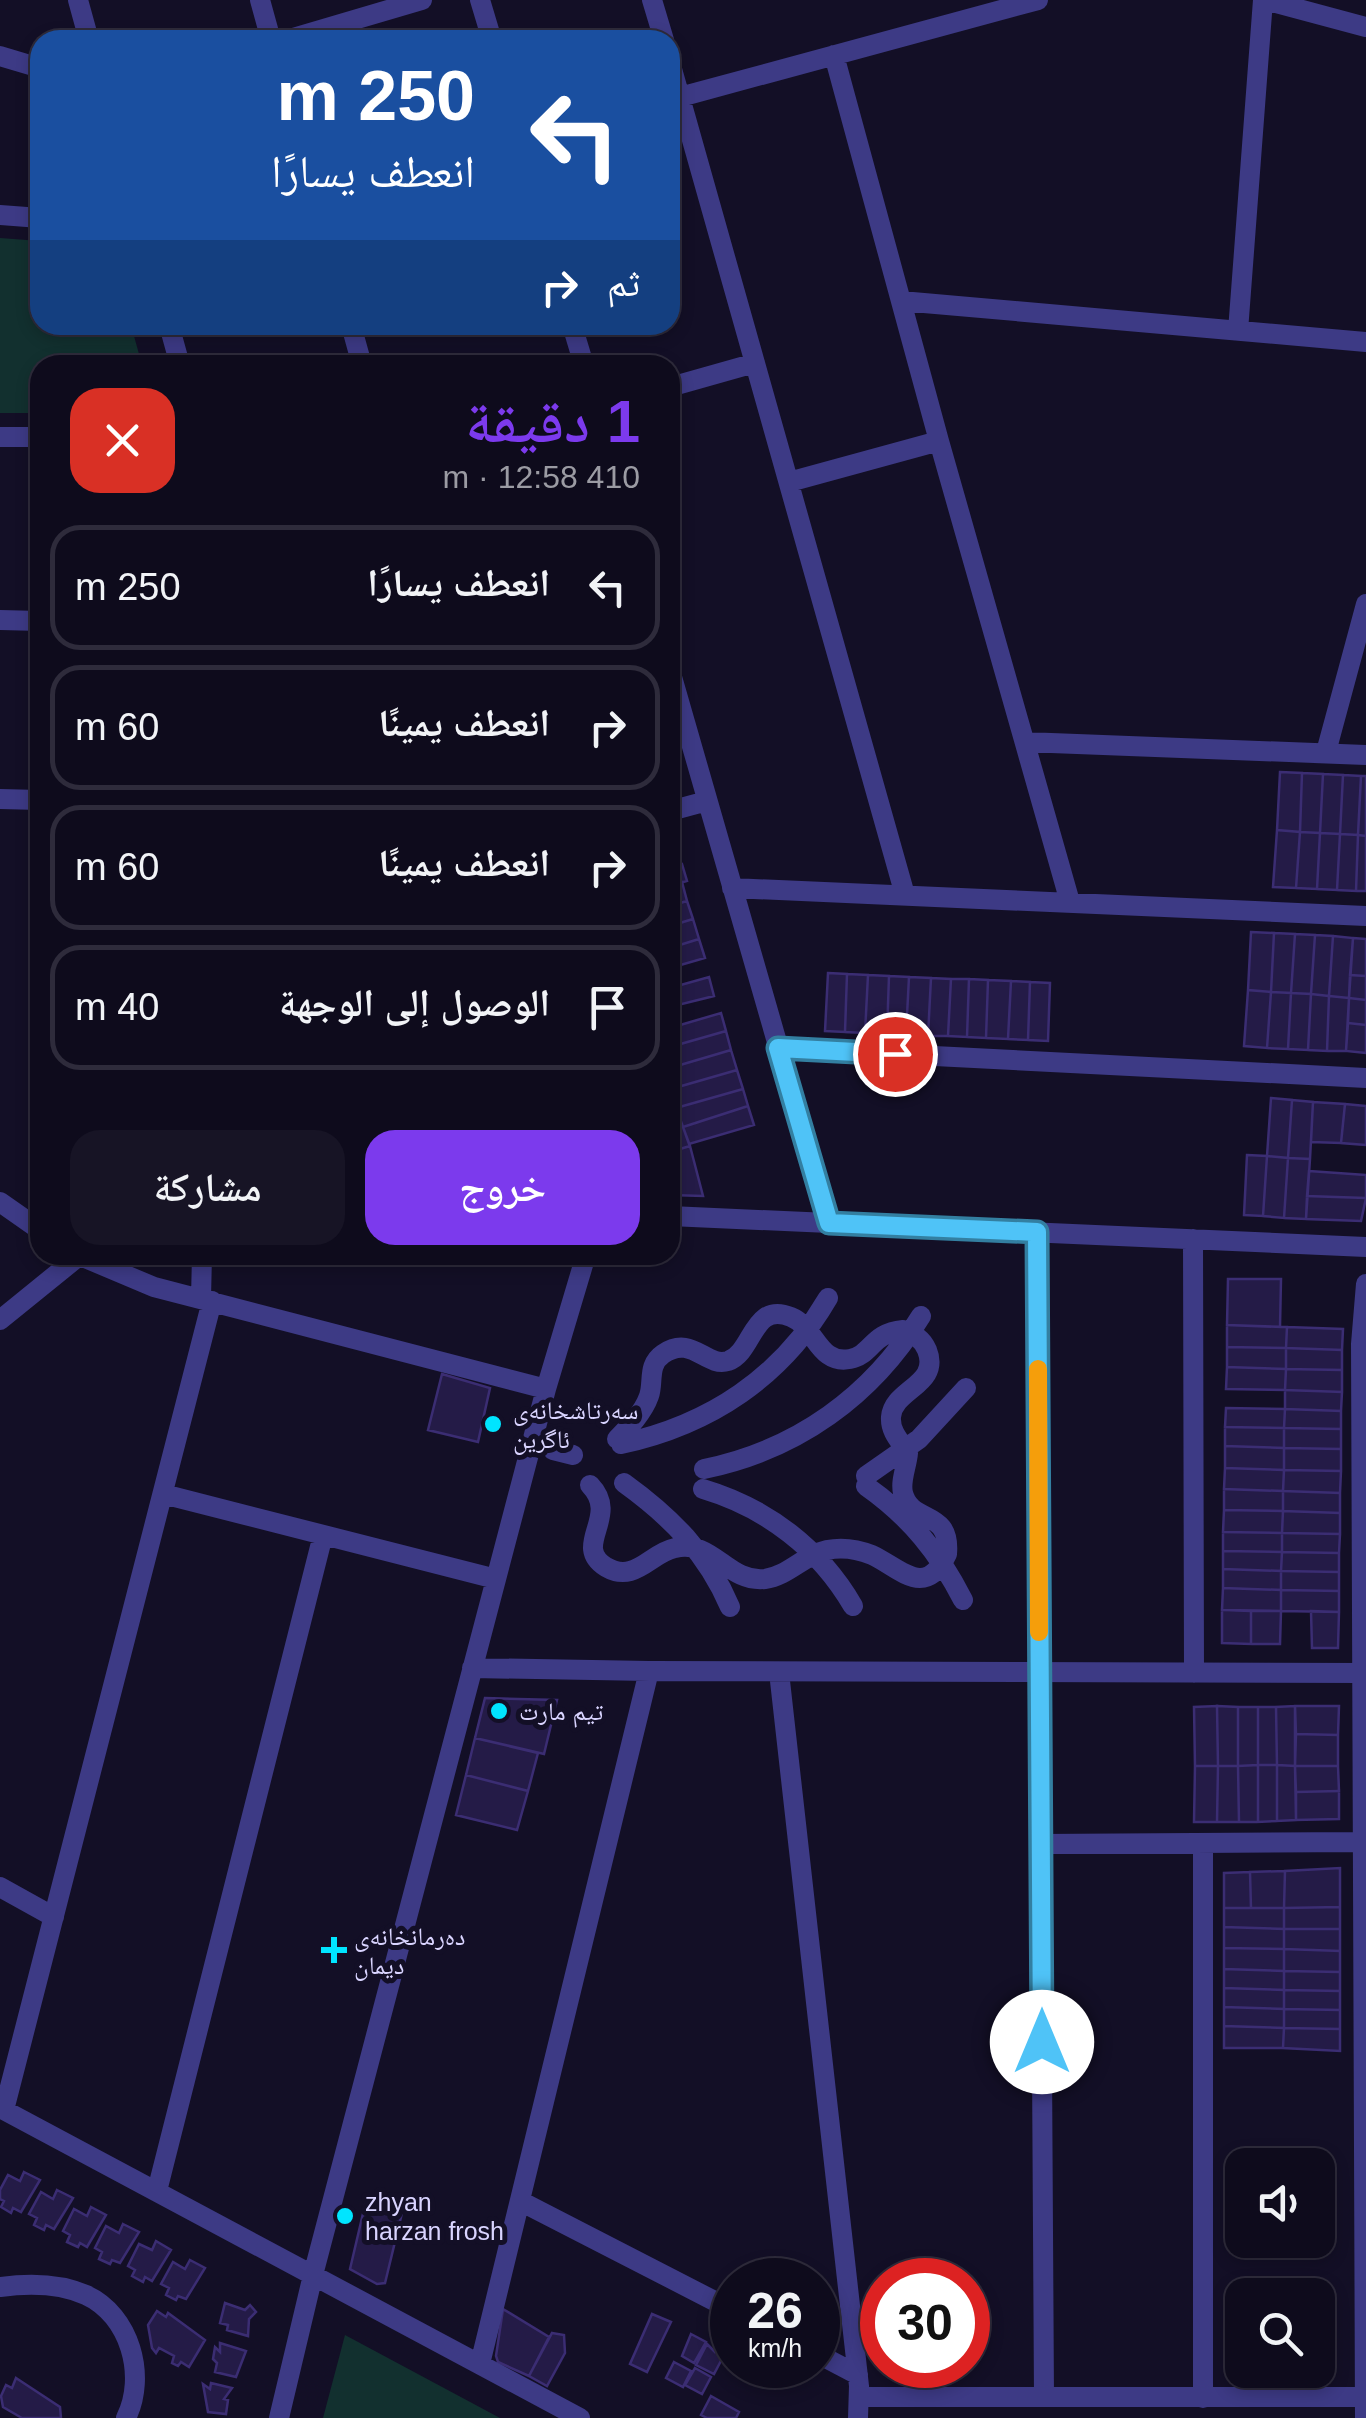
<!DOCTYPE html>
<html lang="ar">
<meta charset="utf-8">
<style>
:root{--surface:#0e0b1c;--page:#171425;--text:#f1f3f6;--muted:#9b9ba3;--line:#2e2b3b;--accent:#7c3aed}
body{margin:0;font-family:Arial,"Noto Naskh Arabic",sans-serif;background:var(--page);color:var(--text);direction:rtl;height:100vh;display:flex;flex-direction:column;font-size:38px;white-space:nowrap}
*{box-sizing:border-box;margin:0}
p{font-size:32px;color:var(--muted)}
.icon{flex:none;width:55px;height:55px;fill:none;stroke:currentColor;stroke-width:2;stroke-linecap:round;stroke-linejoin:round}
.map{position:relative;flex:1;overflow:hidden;direction:ltr}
.drawer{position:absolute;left:30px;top:355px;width:650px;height:910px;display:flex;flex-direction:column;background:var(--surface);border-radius:30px;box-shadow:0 5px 15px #0003,0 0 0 2px var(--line);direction:rtl}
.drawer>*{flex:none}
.hud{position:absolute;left:30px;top:30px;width:650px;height:305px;border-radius:30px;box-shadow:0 5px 15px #0003,0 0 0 2px var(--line);direction:rtl;background:#1a4fa0;color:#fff;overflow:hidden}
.buttons{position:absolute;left:1225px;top:2148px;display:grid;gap:20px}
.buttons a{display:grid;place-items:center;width:110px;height:110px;border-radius:20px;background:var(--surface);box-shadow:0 5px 15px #0003,0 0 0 2px var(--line);font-size:50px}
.speed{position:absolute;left:710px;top:2258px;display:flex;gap:20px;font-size:50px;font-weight:700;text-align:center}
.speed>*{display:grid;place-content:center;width:130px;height:130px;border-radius:50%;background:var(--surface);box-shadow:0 5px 15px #0003,0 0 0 2px var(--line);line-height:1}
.speed small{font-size:25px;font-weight:400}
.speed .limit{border:15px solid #d22;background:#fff;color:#111}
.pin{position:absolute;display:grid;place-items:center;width:85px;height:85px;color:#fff;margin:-42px;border:5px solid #fff;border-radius:50%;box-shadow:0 2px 10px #0007}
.me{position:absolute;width:110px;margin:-55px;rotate:0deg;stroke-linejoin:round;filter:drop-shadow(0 0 8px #0008)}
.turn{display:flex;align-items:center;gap:35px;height:210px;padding:0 40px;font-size:45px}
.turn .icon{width:130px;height:130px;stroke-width:2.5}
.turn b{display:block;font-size:70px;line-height:85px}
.then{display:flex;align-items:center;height:95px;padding:0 40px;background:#0003;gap:20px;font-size:38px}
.round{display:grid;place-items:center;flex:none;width:105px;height:105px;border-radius:30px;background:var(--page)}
.overview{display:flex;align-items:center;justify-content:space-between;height:170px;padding:0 40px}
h1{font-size:60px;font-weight:600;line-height:75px;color:var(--accent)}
.primary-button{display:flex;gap:20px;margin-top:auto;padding:20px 40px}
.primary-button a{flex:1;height:115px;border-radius:30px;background:var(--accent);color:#fff;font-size:40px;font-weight:600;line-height:115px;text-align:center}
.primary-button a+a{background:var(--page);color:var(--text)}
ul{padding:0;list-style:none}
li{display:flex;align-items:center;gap:30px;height:125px;margin:0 20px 15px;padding:0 20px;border:5px solid var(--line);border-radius:30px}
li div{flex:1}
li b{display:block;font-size:38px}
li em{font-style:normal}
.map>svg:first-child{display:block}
</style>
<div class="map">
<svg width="1366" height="2418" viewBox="0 0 1366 2418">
<rect width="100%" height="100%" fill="#130f26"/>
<path fill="#12302f" d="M0,238L40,241V325H131L142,365H40V413H0Z
M345,2335L500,2418H323Z"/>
<path fill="#241b47" stroke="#3b2d73" stroke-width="2.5" d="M1280,772L1302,773L1300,832L1277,830Z
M1302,773L1323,774L1320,833L1300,832Z
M1323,774L1343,775L1340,834L1320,833Z
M1343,775L1361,776L1358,835L1340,834Z
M1361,776H1366V836L1358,835Z
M1277,830L1300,832L1296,888L1273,887Z
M1300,832L1320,833L1317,889L1296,888Z
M1320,833L1340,834L1337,890L1317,889Z
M1340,834L1358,835L1356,891L1337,890Z
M1358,835L1366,836V891H1356Z
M682,864L687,881L670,886V868Z
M682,882L687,901L670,906V886Z
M687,901L693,919L670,926V906Z
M693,919L699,939L670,948V926Z
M1251,932L1274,933L1271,992L1248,990Z
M1274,933L1295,934L1291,993L1271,992Z
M1295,934L1315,935L1311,994L1291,993Z
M1315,935L1333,936L1329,996L1311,994Z
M1333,936L1353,938L1349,998L1329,996Z
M1353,938L1366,939V976L1350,975Z
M699,939L705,958L670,968V948Z
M828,973L847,974L845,1032L825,1031Z
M847,974L868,975L865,1033L845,1032Z
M868,975L889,976L887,1034L865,1033Z
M1350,975L1366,976V1000L1349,998Z
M889,976L909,977L906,1035L887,1034Z
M709,977L714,996L670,1007V988Z
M909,977L931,978L928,1036L906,1035Z
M931,978L951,979L948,1036H928Z
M951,979H969L967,1037L948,1036Z
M969,979L988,980L986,1038L967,1037Z
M988,980L1011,981L1008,1039L986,1038Z
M1011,981L1030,982L1028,1040L1008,1039Z
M1030,982L1050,983L1048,1041L1028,1040Z
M1248,990L1271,992L1267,1048L1244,1046Z
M1271,992L1291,993L1288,1049L1267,1048Z
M1291,993L1311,994L1308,1050L1288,1049Z
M1311,994L1329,996L1327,1051L1308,1050Z
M1329,996L1349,998L1346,1051H1327Z
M1349,998L1366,1000V1025L1348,1023Z
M721,1013L726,1031L670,1047V1028Z
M1348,1023L1366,1025V1053L1346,1051Z
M726,1031L731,1050L670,1068V1047Z
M731,1050L737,1070L671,1089L670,1068Z
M737,1070L743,1089L676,1108L671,1089Z
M743,1089L748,1106L683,1127L676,1108Z
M1271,1098L1292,1100L1288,1158L1267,1156Z
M1292,1100L1313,1102L1310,1159L1288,1158Z
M1313,1102L1345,1104L1341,1143L1311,1142Z
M1345,1104L1366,1106V1145L1341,1143Z
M748,1106L754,1125L689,1144L683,1127Z
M676,1108L690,1146L670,1152V1110Z
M690,1146L703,1196L670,1195V1152Z
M1247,1155L1267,1156L1263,1216L1244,1215Z
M1267,1156L1288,1158L1284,1218L1263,1216Z
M1288,1158L1310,1159L1306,1219L1284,1218Z
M1309,1171L1366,1175V1198L1307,1196Z
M1307,1196L1366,1198L1361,1221L1306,1219Z
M1228,1279H1281L1280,1327L1227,1325Z
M1227,1325L1287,1327L1286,1348L1227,1347Z
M1287,1327L1343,1329L1342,1350L1286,1348Z
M1227,1347L1286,1348V1369L1227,1367Z
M1286,1348L1342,1350V1370L1286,1369Z
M1227,1367L1286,1369L1285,1390L1226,1389Z
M1286,1369L1342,1370V1392L1285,1390Z
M442,1374L490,1388L478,1442L428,1430Z
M1285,1390L1342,1392L1341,1411L1285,1409Z
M1226,1408L1285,1409L1284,1428L1225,1427Z
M1285,1409L1341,1411V1429L1284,1428Z
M1225,1427L1284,1428V1448L1225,1446Z
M1284,1428L1341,1429V1449L1284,1448Z
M1225,1446L1284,1448V1470L1225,1468Z
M1284,1448L1341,1449V1471L1284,1470Z
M1225,1468L1284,1470L1283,1491L1224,1489Z
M1284,1470L1341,1471L1340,1493L1283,1491Z
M1224,1489L1283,1491V1511L1224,1510Z
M1283,1491L1340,1493V1513L1283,1511Z
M1224,1510L1283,1511L1282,1533L1223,1532Z
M1283,1511L1340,1513V1534L1282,1533Z
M1223,1532L1282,1533V1552L1223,1551Z
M1282,1533L1340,1534L1339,1553L1282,1552Z
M1223,1551L1282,1552L1281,1571L1223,1569Z
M1282,1552L1339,1553V1572L1281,1571Z
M1223,1569L1281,1571V1590L1223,1588Z
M1281,1571L1339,1572V1591L1281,1590Z
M1223,1588L1281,1590V1611L1222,1610Z
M1281,1590L1339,1591V1612L1281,1611Z
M1222,1610L1251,1611V1644L1222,1643Z
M1251,1611H1281L1280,1644H1251Z
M1311,1611L1339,1612L1338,1648H1312Z
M485,1698L557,1700L544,1754L475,1738Z
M1217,1706L1238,1707V1766H1218Z
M1217,1706L1218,1766H1195L1194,1707Z
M1295,1706V1766L1277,1765L1276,1707Z
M1295,1706H1339L1338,1735L1296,1734Z
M1238,1707H1258V1765L1238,1766Z
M1258,1707H1276L1277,1765H1258Z
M1296,1734L1338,1735V1766H1295Z
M475,1738L538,1753L528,1791L466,1775Z
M1258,1765H1277V1821L1258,1822Z
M1258,1765V1822H1239L1238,1766Z
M1277,1765L1295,1766L1296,1820L1277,1821Z
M1195,1766H1218L1217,1822H1194Z
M1218,1766H1238L1239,1822H1217Z
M1295,1766H1338L1339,1791L1296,1792Z
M466,1775L528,1791L517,1830L456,1815Z
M1339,1791V1819L1296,1820V1792Z
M1340,1868V1907L1284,1908L1285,1871Z
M1285,1871L1284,1908H1251L1250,1872Z
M1250,1872L1251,1908H1224V1873Z
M1340,1907V1929H1284V1908Z
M1224,1908H1284V1929L1224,1927Z
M1224,1927L1284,1929V1949L1224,1948Z
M1284,1929H1340V1951L1284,1949Z
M1224,1948L1284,1949V1971L1224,1969Z
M1284,1949L1340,1951V1972L1284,1971Z
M1224,1969L1284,1971V1990L1224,1988Z
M1284,1971L1340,1972V1991L1284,1990Z
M1224,1988L1284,1990V2009L1224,2007Z
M1284,1990L1340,1991V2010L1284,2009Z
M1224,2007L1284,2009V2028L1224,2026Z
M1284,2009L1340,2010V2029L1284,2028Z
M1224,2026L1284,2028L1283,2048H1224Z
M1284,2028L1340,2029V2051L1283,2048Z
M24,2172L40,2180L21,2212L13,2208L11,2213L1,2207L4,2201L0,2199V2190L8,2175L20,2181Z
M57,2190L73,2198L54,2229L46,2225L44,2230L34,2225L37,2218L29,2214L41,2192L53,2199Z
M365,2205L402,2213L385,2283L377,2284L350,2269Z
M91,2207L106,2215L87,2247L80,2243L78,2247L67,2242L70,2235L63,2231L74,2209L87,2216Z
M123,2224L139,2232L120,2263L112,2260L110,2264L99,2259L102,2252L95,2248L106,2226L119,2233Z
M156,2241L171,2250L152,2281L145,2277L143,2282L132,2276L135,2270L128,2266L139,2244L152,2250Z
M190,2260L205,2268L186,2299L178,2296L176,2300L166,2295L169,2288L161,2284L173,2262L185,2269Z
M225,2303L245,2310L250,2305L256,2312L249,2319L248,2336L227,2330L228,2325L220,2323Z
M503,2309L549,2337L529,2376L498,2362L496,2356Z
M157,2311L166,2317L168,2313L205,2340L189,2367L181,2362L178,2366L172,2363L174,2356L159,2348L156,2353L152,2348L148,2325Z
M652,2314L671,2322L647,2372L630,2364Z
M552,2333L564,2335L565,2353L547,2386L529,2376Z
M691,2334L706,2342L694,2363L682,2356Z
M220,2343L246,2351L236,2377L215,2372L217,2363L213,2359L215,2347L220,2352Z
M707,2344L715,2352L719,2349L724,2355L714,2374L696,2365Z
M674,2362L691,2371L683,2387L666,2378Z
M695,2368L711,2377L702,2394L685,2385Z
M16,2378L60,2407L61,2418H22L3,2407L1,2396L6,2385L12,2388Z
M211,2383L232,2388L224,2399L228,2400L226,2414L208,2412L203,2384L210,2389Z
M711,2396L739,2412L736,2418H707L701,2415Z"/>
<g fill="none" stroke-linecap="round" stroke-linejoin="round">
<path stroke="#3d3a85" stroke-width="20" d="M78,0L89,40
M260,0L271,40
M480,0L492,40
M652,0L664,40
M1265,0L1366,27
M286,40L422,0
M834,55L939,441L1070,902
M0,56L40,68
M670,62L905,895
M680,97L1038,0
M0,215L40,218
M901,301L1366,342
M169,325L180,365
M351,325L362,365
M572,325L584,365
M1238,331L1263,0
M670,387L755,363
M0,437H40
M789,482L939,441
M0,620L40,621
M670,670L829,1223
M1025,742L1366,755
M1326,752L1366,604
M0,799L40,800
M670,811L707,801
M732,888L1366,916
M777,1048L1366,1078
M0,1202L40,1230
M670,1216L1366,1247
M1037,1232L1044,2397
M1193,1239L1194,1673
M78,1255L154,1287L546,1389
M201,1298L202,1255
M0,1320L79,1256
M621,1444C710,1425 782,1377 828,1298
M553,1450L573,1455
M704,1469C797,1450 872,1396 921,1316
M866,1476L919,1439L966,1388
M624,1483C671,1517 707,1553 730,1607
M590,1485C621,1517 571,1545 606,1567C635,1584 650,1553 675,1548C713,1539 727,1583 765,1579C788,1576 804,1555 827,1550C842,1547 857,1549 872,1555C900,1568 925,1600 947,1554C951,1508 911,1525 903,1493C900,1480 907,1466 908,1453C900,1441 890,1432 891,1417C893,1389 941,1385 927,1350C922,1338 914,1335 903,1330C871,1333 872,1355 850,1359C818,1365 816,1327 791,1317C752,1301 754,1352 728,1361C706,1368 692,1334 663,1354C647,1365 654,1382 649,1396C643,1413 629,1427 617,1439
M866,1486C910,1517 939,1553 963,1600
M703,1489C767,1508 820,1549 853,1606
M163,1494L496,1579
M472,1668L649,1671L1363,1673
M779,1672L859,2386L858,2418
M1040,1844L1363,1842
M0,1887L54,1917
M0,2108L580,2418
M4,2110L212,1301
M157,2191L323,1535
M520,2201L732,2310
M0,2287C29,2283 59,2283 86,2295C130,2315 147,2376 126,2418
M818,2354L858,2375
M480,2364L649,1671
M859,2397H1365
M1203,2398V1843
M279,2418L313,2275L546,1389L586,1255
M1365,2418L1361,1344L1366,1284"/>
</g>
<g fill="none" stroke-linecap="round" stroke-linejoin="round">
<g stroke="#337fa1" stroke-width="25">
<path id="route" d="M895,1054L778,1048L829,1223L1037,1232L1042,2042"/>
</g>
<use href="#route" stroke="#4fc3f7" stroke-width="18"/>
<path stroke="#f59e0b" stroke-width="18" d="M1038,1369L1039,1632"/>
</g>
<g fill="#00e5ff" stroke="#130f26" stroke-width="4">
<circle cx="493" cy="1424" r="10"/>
<circle cx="499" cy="1711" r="10"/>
<path d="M329 1935h10v10h10v10h-10v10h-10v-10h-10v-10h10z"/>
<circle cx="345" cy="2216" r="10"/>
</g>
<g text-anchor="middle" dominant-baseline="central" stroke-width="10" stroke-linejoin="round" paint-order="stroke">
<g font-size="25" fill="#d9d4ff" stroke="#130f26" text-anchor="start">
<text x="513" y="1410">سەرتاشخانەی<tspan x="513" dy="29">ئاگرین</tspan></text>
<text x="519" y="1711">تیم مارت</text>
<text x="354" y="1936">دەرمانخانەی<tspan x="354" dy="29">دیمان</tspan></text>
<text x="365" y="2202">zhyan<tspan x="365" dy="29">harzan frosh</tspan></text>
</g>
</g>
</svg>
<div class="buttons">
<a><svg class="icon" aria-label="sound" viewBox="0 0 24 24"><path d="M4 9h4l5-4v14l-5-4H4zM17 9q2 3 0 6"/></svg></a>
<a><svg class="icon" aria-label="search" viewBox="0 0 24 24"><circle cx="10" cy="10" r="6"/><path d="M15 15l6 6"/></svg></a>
</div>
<div class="speed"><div>26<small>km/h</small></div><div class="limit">30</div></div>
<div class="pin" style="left:895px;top:1054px;background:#d93025"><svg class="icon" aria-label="arrive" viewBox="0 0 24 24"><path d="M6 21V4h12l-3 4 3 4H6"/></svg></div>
<svg class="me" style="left:1042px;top:2042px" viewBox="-20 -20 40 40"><circle r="19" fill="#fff"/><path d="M0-13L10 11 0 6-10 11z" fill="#4fc3f7"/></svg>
<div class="hud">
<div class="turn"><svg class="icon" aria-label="left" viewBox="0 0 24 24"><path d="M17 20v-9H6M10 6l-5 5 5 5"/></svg><div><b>250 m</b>انعطف يسارًا</div></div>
<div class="then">ثم<svg class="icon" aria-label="right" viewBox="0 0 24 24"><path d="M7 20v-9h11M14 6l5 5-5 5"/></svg></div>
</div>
<section class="drawer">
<div class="overview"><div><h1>1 دقيقة</h1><p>410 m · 12:58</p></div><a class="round" style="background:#d93025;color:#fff"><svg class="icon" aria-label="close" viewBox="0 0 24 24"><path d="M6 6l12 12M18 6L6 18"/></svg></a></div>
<ul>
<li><svg class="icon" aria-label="left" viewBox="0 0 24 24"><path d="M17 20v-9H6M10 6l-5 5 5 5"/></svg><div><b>انعطف يسارًا</b></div><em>250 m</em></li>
<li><svg class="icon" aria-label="right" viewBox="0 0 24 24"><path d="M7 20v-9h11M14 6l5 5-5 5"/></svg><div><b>انعطف يمينًا</b></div><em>60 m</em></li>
<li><svg class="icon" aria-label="right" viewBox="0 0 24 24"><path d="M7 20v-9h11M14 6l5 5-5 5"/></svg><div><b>انعطف يمينًا</b></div><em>60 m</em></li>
<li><svg class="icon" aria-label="arrive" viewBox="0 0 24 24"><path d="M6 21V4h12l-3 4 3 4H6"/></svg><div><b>الوصول إلى الوجهة</b></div><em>40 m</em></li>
</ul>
<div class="primary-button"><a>خروج</a><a>مشاركة</a></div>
</section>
</div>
